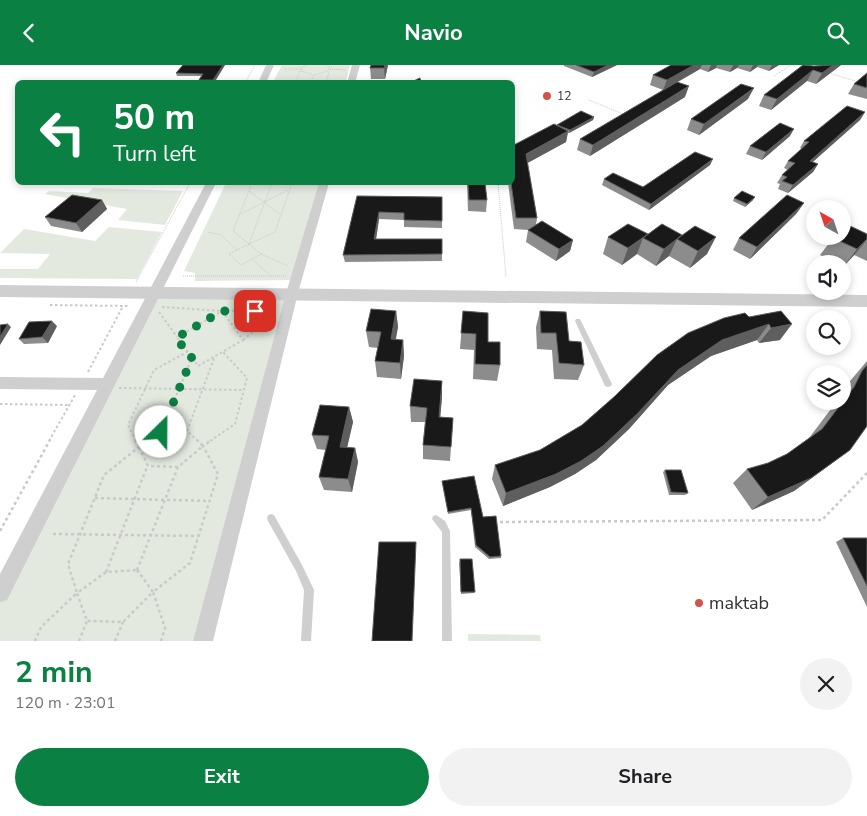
<!DOCTYPE html>
<meta charset="utf-8">
<style>
:root{--surface:#fff;--page:#f2f2f2;--text:#202124;--muted:#757577;--accent:#0b8043}
body{margin:0;font-family:"Nunito Sans",sans-serif;background:var(--page);color:var(--text);height:100vh;display:flex;flex-direction:column;font-size:19px;white-space:nowrap}
*{box-sizing:border-box;margin:0}
p{font-size:16px;color:var(--muted)}
.icon{flex:none;width:28px;height:28px;fill:none;stroke:currentColor;stroke-width:2;stroke-linecap:round;stroke-linejoin:round}
.map{position:relative;height:576px;overflow:hidden}
.side{display:flex;flex-direction:column;background:var(--surface);flex:1}
.side>*{flex:none}
.guide{position:absolute;left:15px;top:15px;width:500px;height:105px;border-radius:8px;box-shadow:0 2px 8px #0003;background:#0b8043;color:#fff;overflow:hidden}
.needle{width:32px;rotate:320deg}
.buttons{position:absolute;left:806px;top:135px;display:grid;gap:10px}
.buttons a{display:grid;place-items:center;width:45px;height:45px;border-radius:50%;background:var(--surface);box-shadow:0 2px 8px #0003;font-size:25px}
.pin{position:absolute;display:grid;place-items:center;width:42px;height:42px;color:#fff;margin:-21px;border-radius:10px;box-shadow:0 2px 8px #0006}
.me{position:absolute;width:55px;margin:-28px;rotate:23deg;stroke-linejoin:round;filter:drop-shadow(0 0 4px #0008)}
.turn{display:flex;align-items:center;gap:18px;height:105px;padding:0 15px;font-size:22px}
.turn .icon{width:65px;height:65px;stroke-width:2.5}
.turn b{display:block;font-size:35px;line-height:42px}
.round{display:grid;place-items:center;flex:none;width:52px;height:52px;border-radius:26px;background:var(--page)}
.overview{display:flex;align-items:center;justify-content:space-between;height:85px;padding:0 15px}
h1{font-size:30px;font-weight:700;line-height:38px;color:var(--accent)}
.cta{display:flex;gap:10px;margin-top:auto;padding:10px 15px}
.cta a{flex:1;height:58px;border-radius:30px;background:var(--accent);color:#fff;font-size:20px;font-weight:700;line-height:58px;text-align:center}
.cta a+a{background:var(--page);color:var(--text)}
header{display:flex;justify-content:space-between;align-items:center;height:65px;padding:0 15px;background:var(--accent);color:#fff;font-size:22px;font-weight:700}
.map>svg:first-child{display:block}
</style>
<header><svg class="icon" aria-label="back" viewBox="0 0 24 24"><path d="M15 5l-7 7 7 7"/></svg>Navio<svg class="icon" aria-label="search" viewBox="0 0 24 24"><circle cx="10" cy="10" r="6"/><path d="M15 15l6 6"/></svg></header>
<div class="map">
<svg width="867" height="576" viewBox="0 0 867 576">
<rect width="100%" height="100%" fill="#fff"/>
<path fill="#e3e9df" d="M282,0H350L346,17H273Z
M226,118H319L292,215L195,216V208L184,206Z
M93,123L183,126L165,160L118,155L127,144L45,129L49,126L88,128Z
M109,162L162,167L137,214L0,213V204H38L50,189L0,188L24,164L95,176Z
M155,228H292L203,576H0V528Z
M468,569L540,570L541,576H468Z"/>
<g fill="none" stroke-linecap="round" stroke-linejoin="round">
<path stroke="#c9c9c9" stroke-width="1" stroke-dasharray="1 1" stroke-linecap="butt" d="M307,0L302,2L301,6L314,10L328,6L330,2L327,0
M284,4H301
M330,4L345,5
M829,8L858,17
M774,11L791,0
M245,18L255,0
M295,18L300,6
M311,18L313,11
M326,18L329,7
M589,35L623,49
M498,118L506,212
M249,126L281,150
M239,150L288,125
M208,167L221,170L237,185
M249,179L261,189L241,200L229,189Z
M249,179L233,166L252,118
M249,179L275,167L292,118
M249,179L272,118
M261,189L288,201
M252,194L271,211
M183,211H286
M136,217L190,118"/>
<path stroke="#c9c9c9" stroke-width="2" stroke-dasharray="2.5 2.5" stroke-linecap="butt" d="M50,240L128,241
M162,242L222,246L274,245
M222,246L243,275L198,301L177,272Z
M159,247L177,272
M243,275L273,251
M88,307L123,241
M119,323L244,325
M0,339L69,340
M187,366L215,291
M161,367L192,293
M49,376L75,330
M136,376L128,360L154,305L187,287
M147,376L161,367L187,366L198,376
M210,376L235,359L247,313L223,287"/>
<path stroke="#c9c9c9" stroke-width="2.5" stroke-dasharray="3 3" stroke-linecap="butt" d="M135,375L139,382
M139,382L148,401L178,402L203,381L197,375
M139,382L149,375
M95,433L210,436
M500,457L822,455L867,408
M0,466L50,375
M53,469L198,471
M137,505L153,527L123,557L87,556L77,528L106,507Z
M137,505L178,402
M106,507L147,402
M35,576L41,562L77,528L68,499L104,410L139,382
M79,576L87,556
M115,576L123,557
M161,576L165,563L153,527L190,498L218,409L203,381L212,375"/>
<path fill="#cfcfcf" fill-rule="evenodd" d="M576,254H580L581,256L612,319L611,321L608,322L605,321L575,256Z
M271,449L274,450L302,500L314,525L311,576H301L304,525L296,506L268,456L267,453L268,450Z
M436,450L445,456L450,466L452,576H442V467L432,454L433,451Z"/>
<path fill="#cfcfcf" fill-rule="evenodd" d="M266,0H274L266,18H258Z
M352,0H360L355,18H347Z
M206,118H216L7,535L0,537V509L97,325L0,324V312L103,313Z
M319,118H329L298,228L213,576H193L286,228Z"/>
<path fill="#cfcfcf" fill-rule="evenodd" d="M0,220L867,230V242L0,232Z"/>
</g>
<path fill="#8c8c8c" d="M225,0L214,18H199V15L201,11H177L176,8Z
M371,0H388L385,14H371L370,3Z
M564,0H617L592,12L564,1Z
M672,0H779L769,6L757,2L750,7L737,3L730,7L716,3L708,7L700,4L678,17L685,32L590,91L577,85L580,74L663,25L650,20L653,10Z
M841,0L816,19L807,16L771,45L759,41L764,30L814,1Z
M867,8V34L848,29L854,19Z
M748,34L699,70L687,65L691,54Z
M581,46L594,52L593,55L569,68H568L566,77L527,98L537,153L536,160L542,156L573,175L570,186L556,196L526,177L528,165L514,164L508,118H512V81L554,59L557,61V60Z
M865,47L860,55L812,97L818,99L813,107L788,128L778,124L780,119L777,118L782,110L788,105L784,103L788,96L802,84L800,83L804,76Z
M790,71L762,95L746,89L750,81Z
M710,100L649,145L602,120L604,114L643,122Z
M467,118H485L487,135L486,147L468,146Z
M357,131L442,132V163L404,162V155L379,154L376,174H442V196L345,197L343,190Z
M734,133L753,135L745,142L733,136Z
M102,135L107,144L82,167L51,161L45,152Z
M804,138L796,149L750,194L733,185L739,173Z
M662,159L707,189L690,203L669,191L656,201L637,189L622,200L603,189L608,172L648,169Z
M867,169V196L854,190L856,188L844,201H842V199H839L820,190L833,173Z
M396,246L398,262L395,275H403L404,291L401,314L377,312L375,296L378,283L369,282L366,266Z
M463,246L488,277L500,300L497,316L473,314L474,285L460,284Z
M540,246L569,276L584,300L578,315L554,314L552,285L537,284L536,262Z
M781,246L780,275L759,278L757,275L711,291L668,320L629,364L596,395L575,409L550,422L503,441L492,414L495,400L540,385L582,360L749,252Z
M57,261L48,278L24,279L19,274Z
M867,296V361L831,399L794,426L752,445L733,418L747,404L768,398L787,389L809,373L837,336H842V326L845,322Z
M442,332L440,352L453,353L450,396L423,394V380L425,357H411L410,341Z
M349,342L353,357L347,382L355,383L358,397L352,427L324,425L319,412L326,385L317,384L312,370Z
M665,405L688,428L685,430H669L663,407Z
M442,416L483,452L501,491V493L489,494L475,482L471,445L448,449Z
M843,473H867V542L836,477Z
M459,496L475,527L474,528L461,529Z"/>
<path fill="#5e5e5e" d="M223,0H225L214,18L213,15Z
M385,0H388L385,14L384,3Z
M608,0H617L592,12L594,7Z
M694,0H702L700,4L663,25L667,15Z
M711,0H717L716,3L708,7Z
M733,0H739L737,3L730,7Z
M753,0H758L757,2L750,7Z
M772,0H779L769,6Z
M833,0H841L816,19L822,8Z
M813,5L807,16L771,45L777,34Z
M689,21L685,32L590,91L593,80Z
M754,23L748,34L699,70L704,59Z
M865,47L860,55L805,104L810,96Z
M594,52L593,55L569,68L570,65Z
M794,64L790,71L762,95L766,87Z
M568,66L566,77L524,100L526,89Z
M713,94L710,100L649,145L651,139Z
M818,99L813,107L788,128L793,120Z
M755,132L753,135L745,142L747,139Z
M102,135L107,144L82,167L76,158Z
M804,138L796,149L750,194L757,182Z
M379,147V154L375,181L374,174Z
M716,172L707,189L690,203L698,186Z
M643,173L637,189L622,200L628,183Z
M677,174L669,191L656,201L664,184Z
M573,175L570,186L556,196L559,184Z
M867,175L856,188L844,201L857,184Z
M396,246L398,262L393,291L391,274Z
M52,256L57,261L48,278L42,272Z
M8,259L11,262L0,280V272Z
M769,259L757,275L711,291L668,320L629,364L596,395L575,409L550,422L503,441L506,428L678,305L722,275Z
M792,259L780,275L759,278L771,263Z
M403,275L404,291L401,314L400,298Z
M442,316V332L439,367V352Z
M349,342L353,357L344,396L340,382Z
M355,383L358,397L352,427L348,414Z
M850,385L794,426L752,445L768,432Z"/>
<path fill="#191919" stroke="#5e5e5e" d="M183,0H223L213,15H199L203,9L176,8Z
M371,0H385L384,3H370Z
M576,0H608L594,7Z
M671,0H694L667,15L653,10Z
M803,0L814,1L833,0L822,8L813,5L777,34L764,30Z
M867,8V23L854,19Z
M420,13L421,18H409Z
M677,17L689,21L593,80L580,74Z
M741,19L754,23L704,59L691,54Z
M847,41L865,47L810,96L818,99L793,120L782,116L787,112L782,110L795,98L788,96L809,77L804,76Z
M581,46L594,52L570,65L557,60Z
M780,58L794,64L766,87L750,81Z
M554,59L568,66L526,89L537,153H516L511,118H512V81Z
M695,87L713,94L651,139L604,114L613,108L643,122Z
M468,118H485L487,135H469Z
M742,126L755,132L747,139L734,133Z
M72,130L102,135L76,158L45,152Z
M787,130L804,138L757,182L739,173Z
M357,131L442,132V156L404,155V148L379,147L374,174H442V189L343,190Z
M542,156L573,175L559,184L528,165Z
M628,159L648,169L628,183L608,172Z
M662,159L682,170L664,184L643,173Z
M846,159L867,169V174L857,184L833,173L834,171H842V163Z
M695,161L716,172L698,186L677,174Z
M371,244L396,246L391,274L403,275L400,298L375,296L381,267L366,266Z
M463,246L488,248V277H500V300L475,299L476,269L461,268Z
M540,246L566,247L569,276L581,277L584,300L559,298L556,268H541Z
M781,246L792,259L771,263L769,259L722,275L678,305L637,349L603,381L581,396L556,409L506,428L495,400L540,385L582,360L615,331L657,290L688,268L724,253L745,248L749,252Z
M52,256L42,272L19,274L29,257Z
M8,259L0,272V260Z
M867,300V361L850,385L811,413L768,432L747,404L768,398L787,389L822,364L854,322L862,306Z
M414,314L442,316L439,352L453,353L451,382L423,380L427,343L410,341Z
M320,340L349,342L340,382L355,383L348,414L319,412L329,371L312,370Z
M665,405H681L688,428L671,427Z
M474,411L483,452L496,451L501,491L490,492L476,480L471,443L448,447L442,416Z
M843,473H867V521Z
M379,477H416L412,576H372Z
M460,494H472L475,527H461Z"/>
<g fill="none" stroke-linecap="round" stroke-linejoin="round">
<path stroke="#0b8043" stroke-width="9" stroke-dasharray="0 16.2" d="M161,367L192,293L176,273L222,246H255"/>
</g>
<g fill="#d2534a" stroke="#fff" stroke-width="2">
<circle cx="547" cy="31" r="5"/>
<circle cx="699" cy="538" r="5"/>
</g>
<g text-anchor="middle" dominant-baseline="central" stroke-width="5" stroke-linejoin="round" paint-order="stroke">
<g font-size="12" fill="#323232" stroke="#fff" text-anchor="start">
<text x="557" y="31">12</text>
</g>
<g font-size="18" fill="#323232" stroke="#fff" text-anchor="start">
<text x="709" y="538">maktab</text>
</g>
</g>
</svg>
<div class="buttons">
<a><svg class="needle" viewBox="-14 -14 28 28"><path d="M0-13l5 13h-10z" fill="#e53935"/><path d="M0 13l5-13h-10z" fill="#757577"/></svg></a>
<a><svg class="icon" aria-label="sound" viewBox="0 0 24 24"><path d="M4 9h4l5-4v14l-5-4H4zM17 9q2 3 0 6"/></svg></a>
<a><svg class="icon" aria-label="search" viewBox="0 0 24 24"><circle cx="10" cy="10" r="6"/><path d="M15 15l6 6"/></svg></a>
<a><svg class="icon" aria-label="layers" viewBox="0 0 24 24"><path d="M12 4l9 5-9 5-9-5zM3 14l9 5 9-5"/></svg></a>
</div>
<div class="pin" style="left:255px;top:246px;background:#d93025"><svg class="icon" aria-label="arrive" viewBox="0 0 24 24"><path d="M6 21V4h12l-3 4 3 4H6"/></svg></div>
<svg class="me" style="left:161px;top:367px" viewBox="-20 -20 40 40"><circle r="19" fill="#fff"/><path d="M0-13L10 11 0 6-10 11z" fill="#0b8043"/></svg>
<div class="guide">
<div class="turn"><svg class="icon" aria-label="left" viewBox="0 0 24 24"><path d="M17 20v-9H6M10 6l-5 5 5 5"/></svg><div><b>50 m</b>Turn left</div></div>
</div>
</div>
<section class="side">
<div class="overview"><div><h1>2 min</h1><p>120 m · 23:01</p></div><a class="round"><svg class="icon" aria-label="close" viewBox="0 0 24 24"><path d="M6 6l12 12M18 6L6 18"/></svg></a></div>
<div class="cta"><a>Exit</a><a>Share</a></div>
</section>
